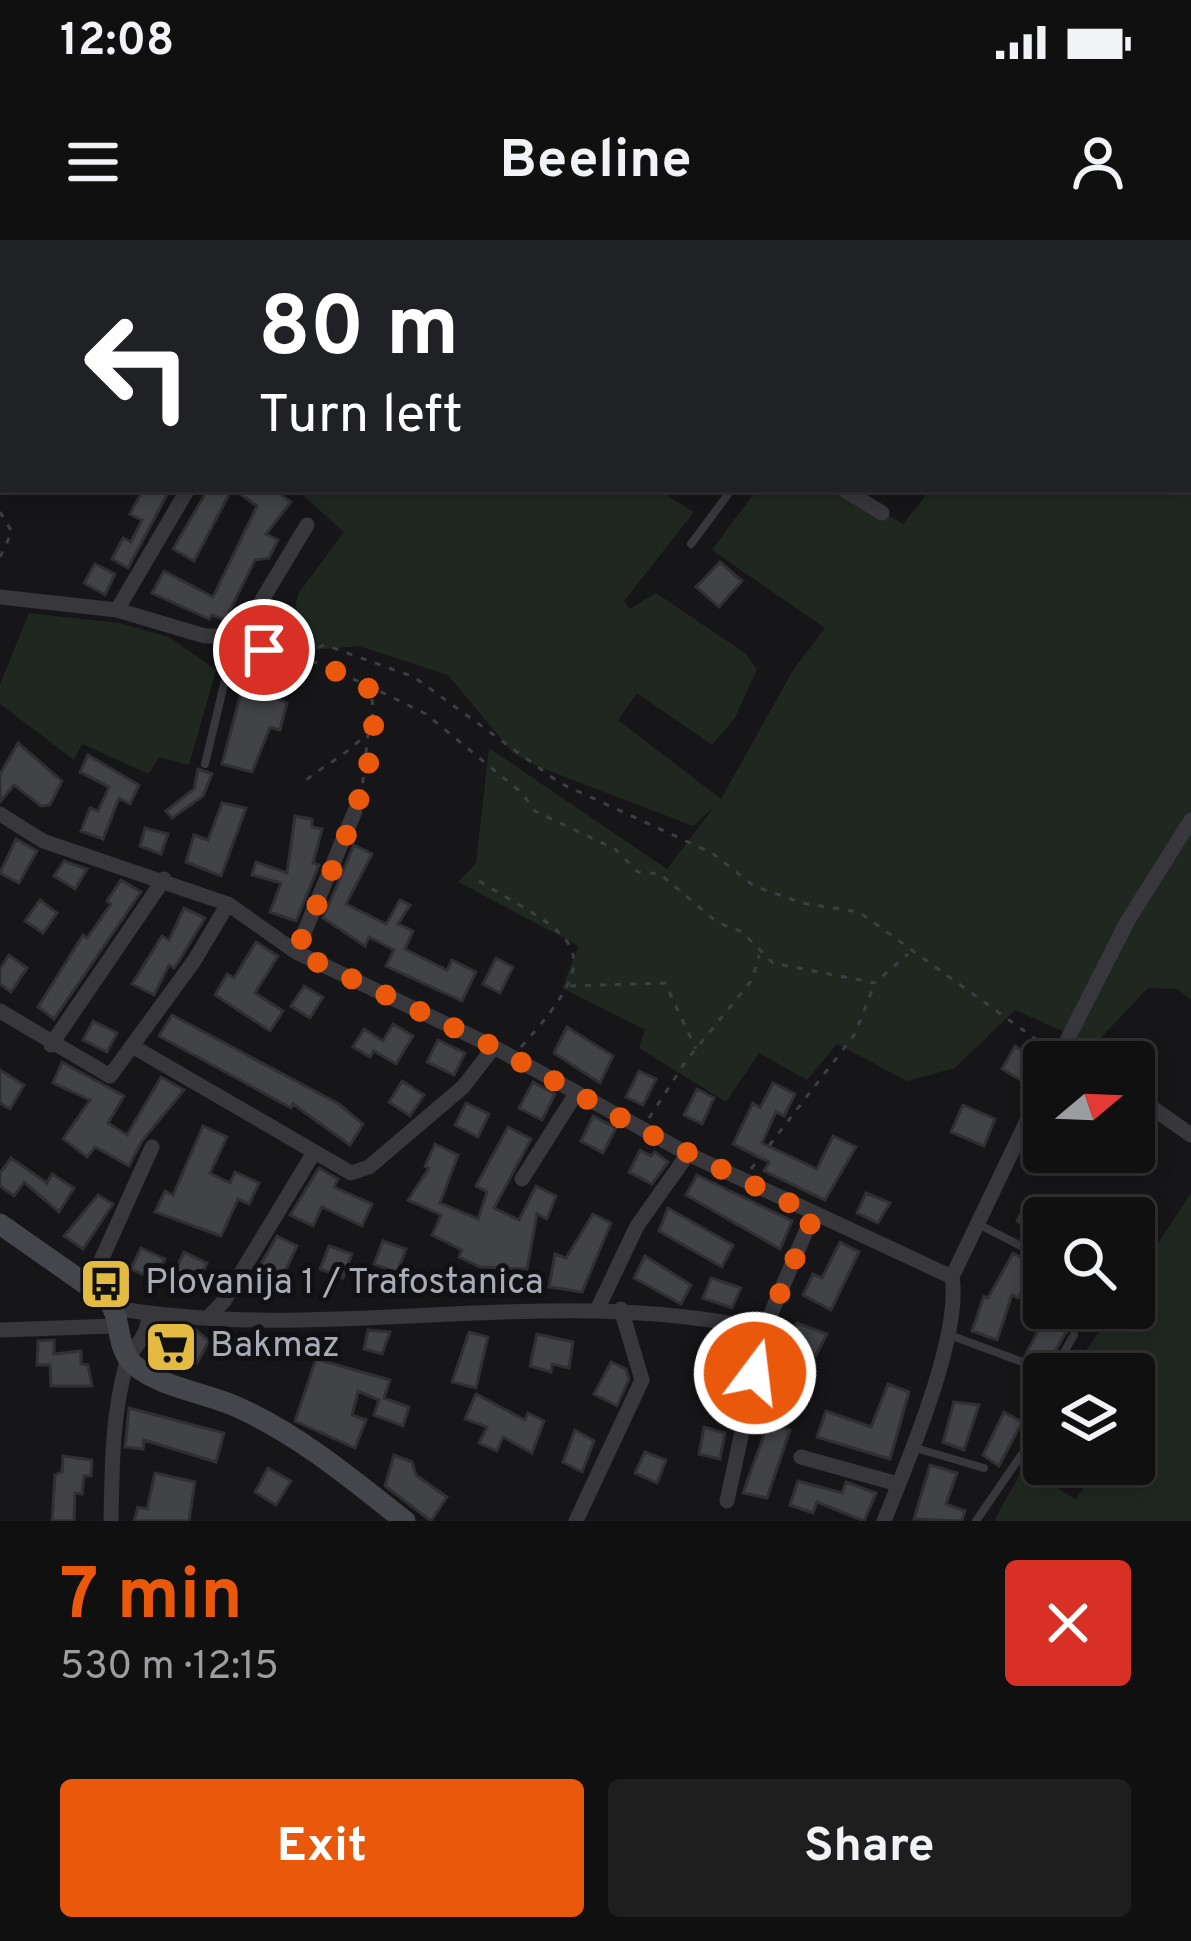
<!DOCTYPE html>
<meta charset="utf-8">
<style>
:root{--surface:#101011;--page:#1e1e1f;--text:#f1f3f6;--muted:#9c9d9f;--line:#303031;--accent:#ea580c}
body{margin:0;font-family:Overpass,sans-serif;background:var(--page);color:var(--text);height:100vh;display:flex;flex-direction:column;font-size:45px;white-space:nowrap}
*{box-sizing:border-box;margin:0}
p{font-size:39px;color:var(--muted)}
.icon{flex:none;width:66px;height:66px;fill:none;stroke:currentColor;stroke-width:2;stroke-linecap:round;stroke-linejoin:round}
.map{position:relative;height:1281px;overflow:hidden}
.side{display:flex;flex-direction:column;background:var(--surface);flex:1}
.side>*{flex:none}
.hud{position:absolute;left:0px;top:0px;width:1191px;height:252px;box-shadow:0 6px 18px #0003,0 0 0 3px var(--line);background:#202124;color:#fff;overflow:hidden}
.needle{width:78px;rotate:71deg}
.tools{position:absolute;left:1023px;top:801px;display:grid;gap:24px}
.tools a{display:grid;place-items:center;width:132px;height:132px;border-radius:12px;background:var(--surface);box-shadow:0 6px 18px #0003,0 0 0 3px var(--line);font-size:60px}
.pin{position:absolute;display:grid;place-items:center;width:102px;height:102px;color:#fff;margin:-51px;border:6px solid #fff;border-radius:50%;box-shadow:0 3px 12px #0007}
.me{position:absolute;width:132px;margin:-66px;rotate:15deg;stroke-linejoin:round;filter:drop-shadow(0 0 9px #0008)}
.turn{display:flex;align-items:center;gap:42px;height:252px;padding:0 60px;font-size:54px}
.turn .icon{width:156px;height:156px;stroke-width:2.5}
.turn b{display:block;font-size:84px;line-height:102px}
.round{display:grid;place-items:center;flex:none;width:126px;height:126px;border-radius:12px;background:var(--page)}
.headline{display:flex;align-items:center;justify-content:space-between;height:204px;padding:0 60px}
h1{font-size:72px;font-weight:700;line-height:90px;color:var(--accent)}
.primary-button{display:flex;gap:24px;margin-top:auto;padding:24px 60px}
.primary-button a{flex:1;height:138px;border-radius:12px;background:var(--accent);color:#fff;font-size:48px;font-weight:700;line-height:138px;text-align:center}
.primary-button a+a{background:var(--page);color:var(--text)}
.status{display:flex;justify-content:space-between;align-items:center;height:84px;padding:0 60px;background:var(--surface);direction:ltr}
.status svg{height:33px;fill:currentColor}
header{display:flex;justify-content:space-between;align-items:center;height:156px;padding:0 60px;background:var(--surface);font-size:54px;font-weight:700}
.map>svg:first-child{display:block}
</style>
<div class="status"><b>12:08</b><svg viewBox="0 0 49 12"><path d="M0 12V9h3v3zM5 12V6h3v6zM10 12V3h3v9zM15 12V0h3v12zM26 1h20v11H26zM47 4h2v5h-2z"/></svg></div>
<header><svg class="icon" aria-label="menu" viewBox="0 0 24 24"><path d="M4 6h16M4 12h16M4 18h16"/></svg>Beeline<svg class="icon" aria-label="person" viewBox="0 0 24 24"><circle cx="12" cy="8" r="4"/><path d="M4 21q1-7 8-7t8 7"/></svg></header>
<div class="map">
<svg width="1191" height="1281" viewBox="0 0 1191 1281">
<rect width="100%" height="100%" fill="#161517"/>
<path fill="#202721" d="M1086,0H1191V760L1178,749L1148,748L1094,805L1015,770L955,828L907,841L837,804L807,840L759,813L726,862L639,808L645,790L562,748L579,706L458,642L476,623L489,508L667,629L714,567L693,586L534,525L513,513L448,435L359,406L313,410L254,393L265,376L290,394L298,354L344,292L296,249H657L694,272L624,361L630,369L656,353L745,413L757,429L735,478L712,505L637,453L618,480L721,559L793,430L825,388L712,310L757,249H843L903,284L931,249H1188V3Z
M29,373L119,383L169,397L216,430L189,525L159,517L149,534L82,504L74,520L0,464V444Z
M1191,953V1281H994L1023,1228L1076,1259L1099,1224H1134V1134H1070L1115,1068H1134V1040Z"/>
<path fill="#424347" stroke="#303033" stroke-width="3" d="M143,249H170L128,328L112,319L123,298L131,302L142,280L130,274Z
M208,249H232L194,321L173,309Z
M233,249H273L291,262L266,294L278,300L269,318L255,320L225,380L212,375L209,379L152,353L164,331L213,357L257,266Z
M720,322L742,341L719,367L696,347Z
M95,324L115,334L105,355L84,343Z
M246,434L281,442L276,458L287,463L280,490L270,487L252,532L222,524Z
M18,503L62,541L50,565L41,566L14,545L0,562V534Z
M88,515L139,545L130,564L119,558L103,599L81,591L90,568L98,571L109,547L80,532Z
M198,529L212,534L203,556L172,578L166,571L194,549Z
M222,563L246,568L221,636L186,622L194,595L208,600Z
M295,576L312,579V587L322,589L313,623L319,625L296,681L270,672L281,643L252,635L256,622L287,633Z
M145,588L168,594L161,614L140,606Z
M16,599L37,611L19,643L0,633Z
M354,605L372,614L346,664L386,684L400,660L410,665L398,684L413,691L405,709L447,730L452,720L476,732L462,761L386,726L394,710L369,697L365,706L323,678Z
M64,621L87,629L75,649L54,636Z
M121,640L141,652L54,779L38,767L83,695L87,698L111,664L107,661Z
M40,660L57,673L43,693L25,681Z
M184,668L205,678L179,721L174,728L169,725L154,755L132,744L162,696L169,700Z
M256,702L278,716L255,753L283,771L270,791L215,755L227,734L234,738Z
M9,715L27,728L11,752L0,744V729Z
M496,718L513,727L500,753L483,744Z
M304,746L323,757L310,778L291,766Z
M172,775L339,864L363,884L350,905L293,864L291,868L159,796Z
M93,781L117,793L107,812L83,800Z
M393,784L413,796L396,824L374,811L370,817L353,807L364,789L383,801Z
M567,787L613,816L600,843L554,813Z
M438,800L465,813L454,835L427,822Z
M1015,806L1036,820L1024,842L1002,829Z
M62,822L124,856L108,883L127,895L161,837L184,850L142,901L129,926L95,907L87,917L63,899L90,860L53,843Z
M0,830L24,845L10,869L0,863Z
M639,831L656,839L643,865L626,857Z
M402,841L424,855L410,876L389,862Z
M533,842L555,854L542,880L519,868Z
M773,843L795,854L784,876L776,872L762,903L817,929L833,896L856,907L825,960L764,931L769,922L733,904L753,863L760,868Z
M697,849L714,858L702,884L684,875Z
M466,863L489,874L478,897L455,885Z
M963,865L995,879L984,906L951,892Z
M593,876L616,888L603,913L581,901Z
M203,886L227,897L210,933L230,943L235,932L259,943L249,964L238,959L221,996L155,972L165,951L173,955Z
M508,887L531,899L494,968L519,980L536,946L556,956L547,979L537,974L527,1029L480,1027L459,1017L462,1010L432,995L441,975L408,960L429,928L425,926L435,904L458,915L440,963L478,979L487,952L476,946Z
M640,910L651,916L655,912L668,922L652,944L629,932Z
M11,918L47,943L52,934L74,948L59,972L24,942L14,956L0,946V933Z
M319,928L338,939L334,947L372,964L362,986L322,967L313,986L290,975Z
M697,935L792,981L780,1009L686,955Z
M866,953L890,963L878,983L857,973Z
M98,955L113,964L83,1009L64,996Z
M1029,958L1067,978H1044V996L1017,981Z
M668,968L733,1005L722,1027L659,991Z
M593,974L611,983L582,1052L549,1047L555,1014L566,1018Z
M277,996L297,1006L277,1049L253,1038Z
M383,1001L406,1009L397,1033L374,1024Z
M840,1002L859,1012L831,1070L803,1055L813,1034L822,1038Z
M329,1006L352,1014L343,1038L320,1029Z
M141,1008L165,1019L155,1040L131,1029Z
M184,1012L207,1023L197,1044L174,1033Z
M1013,1013L1036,1026L1018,1058L1012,1055L997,1100L972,1091L984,1056L988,1058Z
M645,1016L691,1045L681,1064L634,1038Z
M711,1038L741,1048L732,1068L703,1058Z
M1059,1068H1089L1078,1088L1067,1091L1048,1123L1027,1112L1044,1080L1051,1084Z
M797,1083L827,1094L816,1115L788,1103Z
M168,1086L180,1094L183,1089L192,1094L196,1090L209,1101L197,1123L183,1115L178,1123L153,1106Z
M368,1090L390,1092L382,1114L364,1109Z
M469,1092L488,1097L476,1148L452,1142Z
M537,1094L573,1102L569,1128L552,1124L551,1132L530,1126Z
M54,1100V1114L81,1111V1124L88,1125L92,1146H51L50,1125H37L38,1101Z
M714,1101L736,1108L733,1118L743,1130L737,1156H732L736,1133L711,1128Z
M316,1119L390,1140L384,1158L409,1167L403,1186L374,1175L379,1160L358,1151L352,1175L366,1180L355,1208L295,1181Z
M611,1122L626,1129L629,1139L617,1166L594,1154Z
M777,1129L801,1135L794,1159L771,1152Z
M888,1144L909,1152L890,1219L817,1197L826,1171L871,1187Z
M476,1154L525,1180L528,1173L544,1181L532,1213L503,1197L497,1211L479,1203L487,1187L465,1179Z
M954,1162L979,1165L964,1210L943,1202Z
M129,1168L224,1193L216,1222L144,1200L143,1209L125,1207Z
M1004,1172L1022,1182L999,1226L983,1215Z
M768,1184L790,1190L767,1258L743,1253Z
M704,1187L725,1193L720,1219L699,1214Z
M575,1190L594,1201L582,1232L563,1222Z
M645,1212L666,1220L657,1243L635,1233Z
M394,1215L412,1222L416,1235L447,1257L431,1281L385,1246Z
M63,1216L92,1220L91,1236H84L82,1254L75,1253L74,1281H52L55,1235L62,1232Z
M930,1225L957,1233L946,1264L965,1271L962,1281L914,1279Z
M268,1228L291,1241L276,1265L255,1252Z
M155,1233L195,1242L189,1281H134L138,1267L147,1269Z
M798,1241L842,1253L846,1242L876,1253L864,1281L817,1262L813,1273L790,1265Z"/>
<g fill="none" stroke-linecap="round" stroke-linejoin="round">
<path stroke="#3d3e43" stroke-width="3" stroke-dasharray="6 9" stroke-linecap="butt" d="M0,272L12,292L0,317
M245,406L296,414L325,405L414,437L560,543L712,613L754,646L802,663L859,672L1048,808
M298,415L367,445C391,498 337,514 305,541
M367,445L426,474L522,553L535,571L615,609L638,632L660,634L717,682L742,692L773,723L875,743L908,714
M361,558L369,485
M479,641C577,700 612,706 521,807
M570,746L665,743L696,809
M649,878L686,821L752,740L759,715
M751,929L855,794L874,745"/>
<path stroke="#37373c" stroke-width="8" d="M691,304L732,249
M205,524L235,398
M976,983L1044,1018
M947,1094L1052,1133L1074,1095
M912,1207L984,1228
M976,1281L1044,1182"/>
<path stroke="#37373c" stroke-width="15" d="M231,0L237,3
M836,0L841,3
M97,3L99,0
M803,3L807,0
M0,180L3,173
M843,249L882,273
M0,357L117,370L205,396H235L247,385L307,285
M117,370L188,249
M0,574L43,601L228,664L296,712L494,807L688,914L952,1037
M296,712L355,571
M0,771L110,836L194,721L228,664
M51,805L164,639
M132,806L351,933L369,927L463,847L494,807
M1062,810L1084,822
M1056,822L1127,682L1191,580
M1134,855L1191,895
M522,939L575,855
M89,1047L152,907
M115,1068C330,1105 550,1041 764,1090
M598,1068L637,986L688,914
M208,1078L224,1061L313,914
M0,1090L115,1086
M801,1217L898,1244
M727,1261L764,1090L813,975
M111,1281C112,1229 112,1176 126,1125C132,1104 147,1103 149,1074
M576,1281L642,1140L621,1069
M884,1281C907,1223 962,1095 952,1037L1044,845"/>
<path stroke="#45464c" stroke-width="21" d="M0,984L107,1059C123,1077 114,1106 134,1125C160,1147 206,1153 237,1167C298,1194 352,1239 405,1281"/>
</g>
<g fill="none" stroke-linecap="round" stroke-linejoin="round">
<path stroke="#ea580c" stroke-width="21" stroke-dasharray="0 37.8" d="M264,410L296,414L367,445C396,509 323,648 296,712L494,807L642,890L814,975L764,1090L755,1133"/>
</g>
<defs>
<g id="bus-square" transform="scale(2.7)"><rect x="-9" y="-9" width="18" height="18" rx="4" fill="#e3ba42" stroke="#111012"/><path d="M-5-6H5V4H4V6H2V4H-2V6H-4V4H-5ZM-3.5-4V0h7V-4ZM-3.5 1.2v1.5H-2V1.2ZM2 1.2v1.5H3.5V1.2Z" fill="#111"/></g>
<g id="supermarket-square" transform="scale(2.7)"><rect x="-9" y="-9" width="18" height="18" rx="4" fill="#e3ba42" stroke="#111012"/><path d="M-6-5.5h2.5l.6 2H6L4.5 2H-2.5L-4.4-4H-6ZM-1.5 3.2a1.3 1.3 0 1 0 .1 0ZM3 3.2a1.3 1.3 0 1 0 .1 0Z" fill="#111"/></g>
</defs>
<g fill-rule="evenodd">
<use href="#bus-square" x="106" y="1044"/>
<use href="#supermarket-square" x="171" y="1107"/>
</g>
<g text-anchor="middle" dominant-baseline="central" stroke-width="10" stroke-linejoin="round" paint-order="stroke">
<g font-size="36" fill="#a8acb6" stroke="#111012" text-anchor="start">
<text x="145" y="1044">Plovanija 1 / Trafostanica</text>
<text x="210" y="1107">Bakmaz</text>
</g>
</g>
</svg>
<div class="tools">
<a><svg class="needle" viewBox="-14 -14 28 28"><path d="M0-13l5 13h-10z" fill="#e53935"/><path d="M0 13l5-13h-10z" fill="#9c9d9f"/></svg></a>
<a><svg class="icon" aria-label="search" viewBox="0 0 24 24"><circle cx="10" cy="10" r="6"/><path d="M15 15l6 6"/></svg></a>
<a><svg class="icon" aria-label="layers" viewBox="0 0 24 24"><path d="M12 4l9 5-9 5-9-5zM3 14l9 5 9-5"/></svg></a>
</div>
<div class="pin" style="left:264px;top:410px;background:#d93025"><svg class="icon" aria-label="arrive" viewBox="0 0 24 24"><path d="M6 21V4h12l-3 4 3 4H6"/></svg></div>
<svg class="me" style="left:755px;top:1133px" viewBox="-20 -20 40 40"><circle r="17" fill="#ea580c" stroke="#fff" stroke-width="3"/><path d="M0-11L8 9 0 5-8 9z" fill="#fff"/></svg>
<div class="hud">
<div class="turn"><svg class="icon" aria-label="left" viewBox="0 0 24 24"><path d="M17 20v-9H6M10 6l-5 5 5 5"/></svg><div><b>80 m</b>Turn left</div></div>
</div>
</div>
<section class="side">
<div class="headline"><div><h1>7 min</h1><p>530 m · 12:15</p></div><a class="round" style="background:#d93025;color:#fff"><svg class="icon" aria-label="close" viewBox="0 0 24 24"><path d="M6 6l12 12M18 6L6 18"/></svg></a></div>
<div class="primary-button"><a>Exit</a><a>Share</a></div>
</section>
